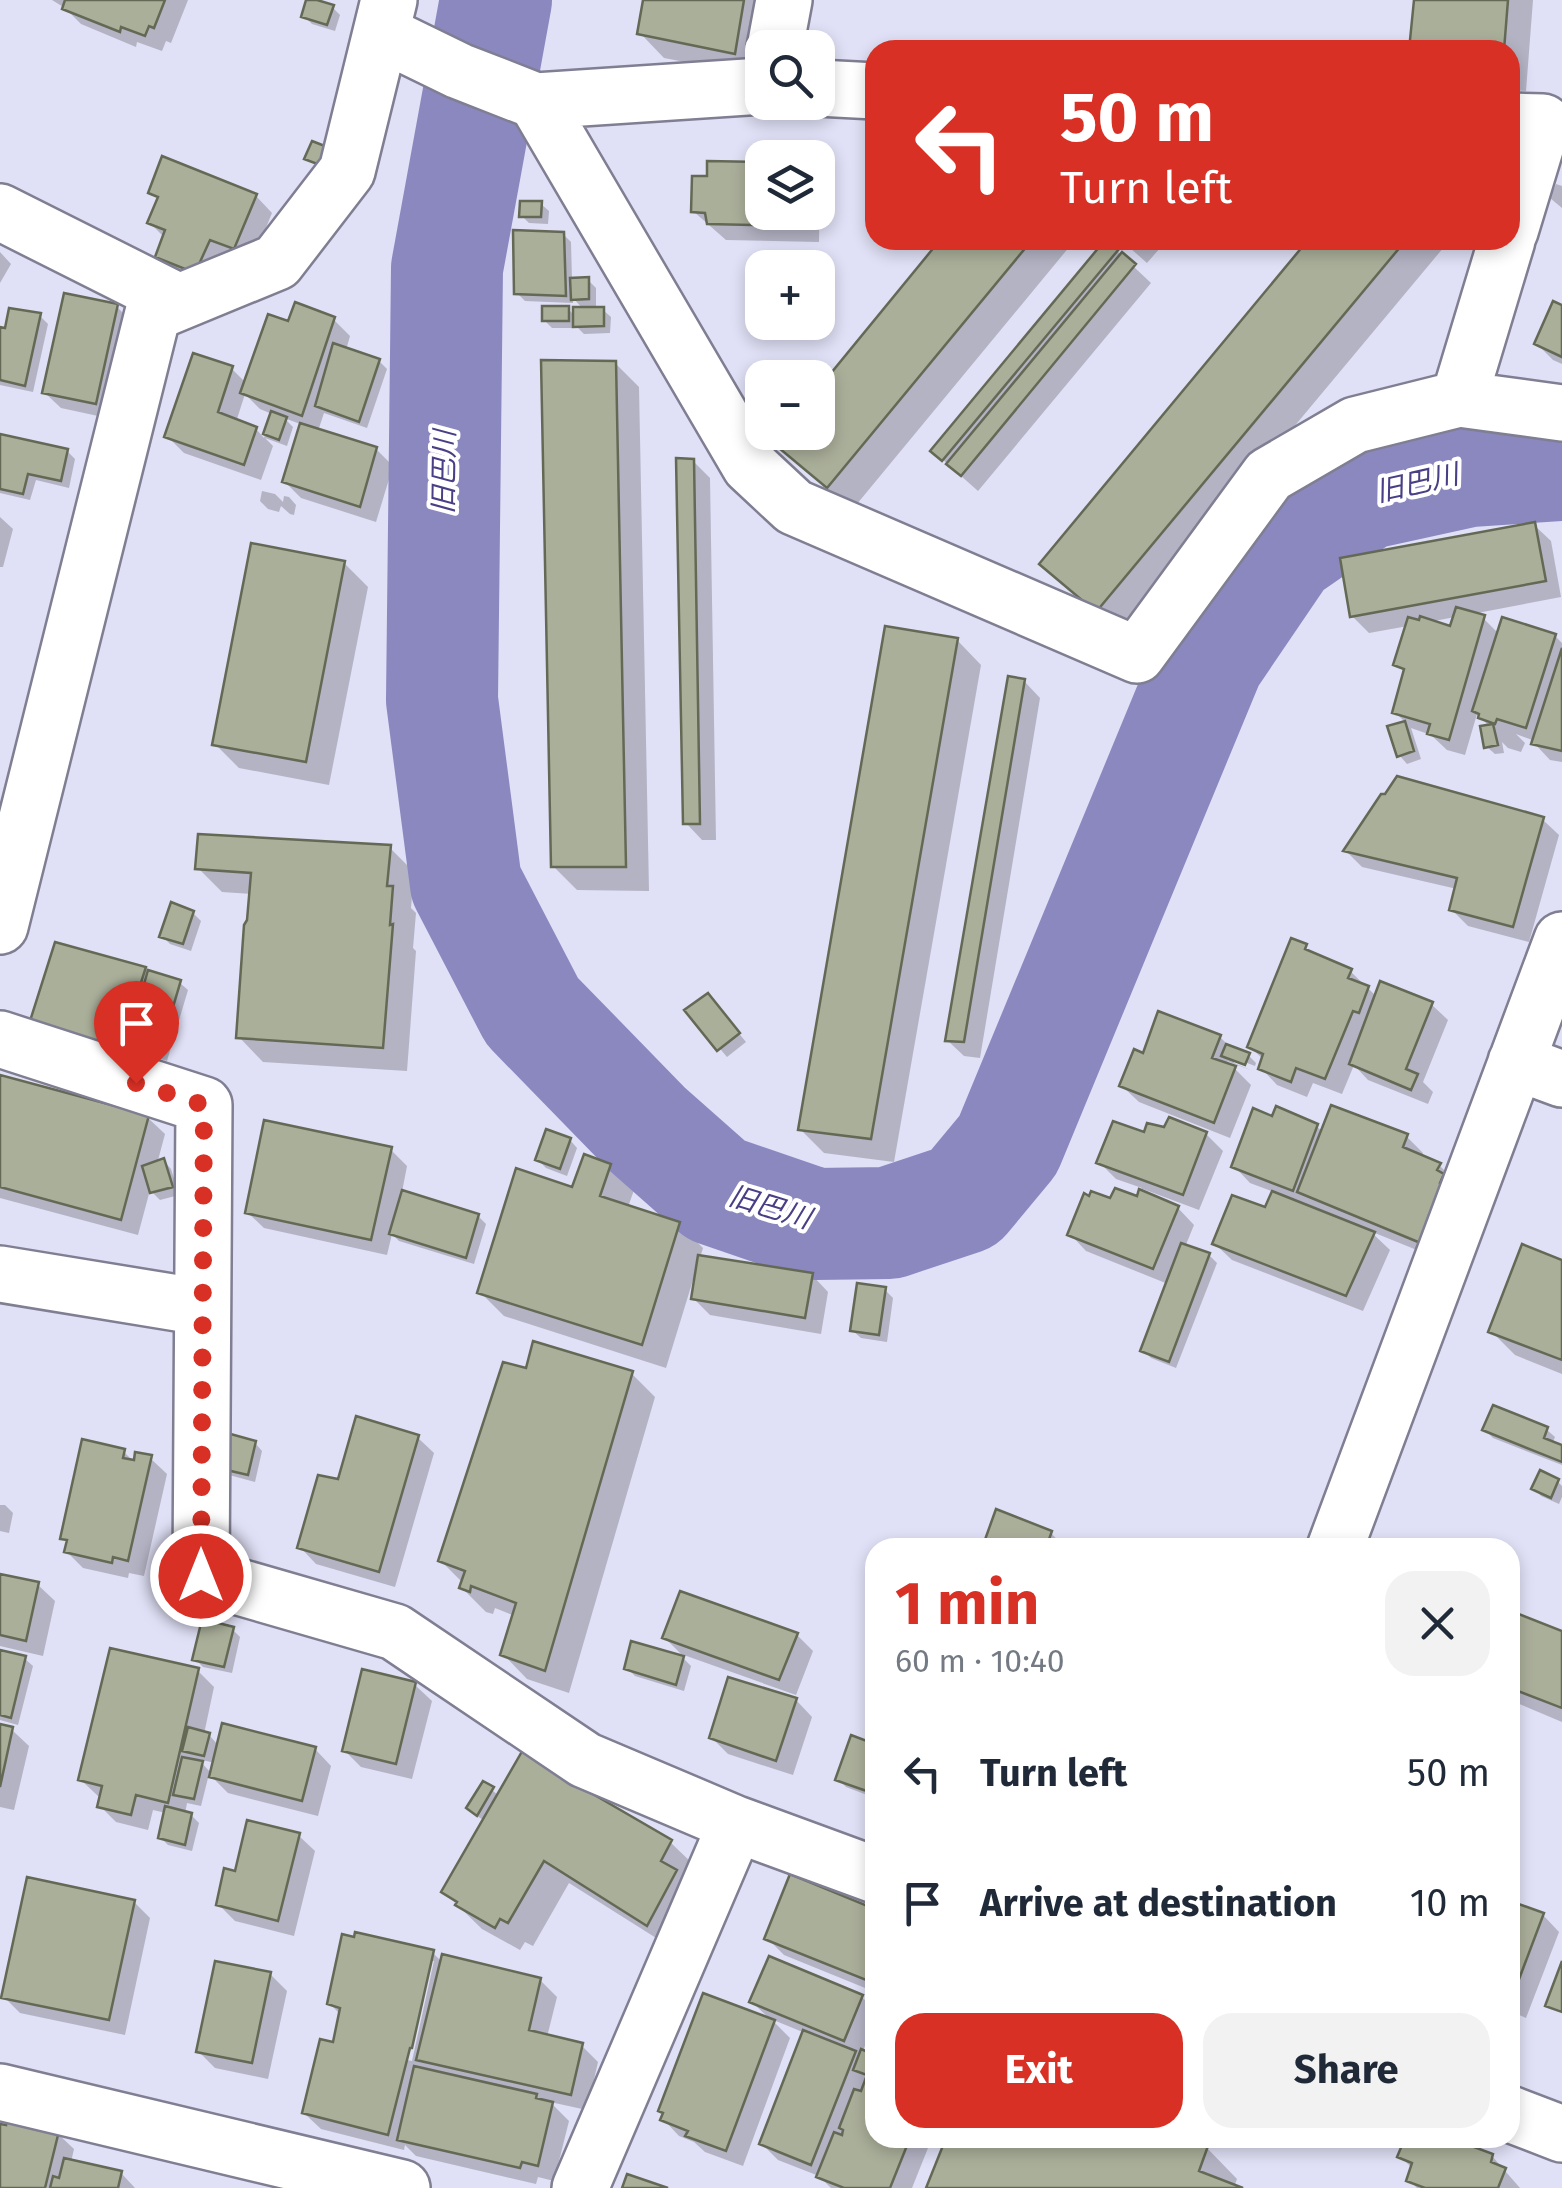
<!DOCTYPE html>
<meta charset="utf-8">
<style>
:root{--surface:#fff;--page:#f2f2f3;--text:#1f2937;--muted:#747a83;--accent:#d93025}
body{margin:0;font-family:"Fira Sans","Noto Sans JP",sans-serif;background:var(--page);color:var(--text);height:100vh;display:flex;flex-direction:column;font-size:38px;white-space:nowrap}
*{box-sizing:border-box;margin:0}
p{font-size:32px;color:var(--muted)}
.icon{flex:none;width:55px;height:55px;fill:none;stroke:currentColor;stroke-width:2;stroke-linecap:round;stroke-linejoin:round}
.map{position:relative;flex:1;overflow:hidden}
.sheet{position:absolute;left:865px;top:1538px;width:655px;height:610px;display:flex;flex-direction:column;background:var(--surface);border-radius:30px;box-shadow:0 5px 15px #0003}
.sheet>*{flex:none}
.hud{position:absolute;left:865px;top:40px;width:655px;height:210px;border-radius:30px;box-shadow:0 5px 15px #0003;background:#d93025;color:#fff;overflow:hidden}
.controls{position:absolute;left:745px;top:30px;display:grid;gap:20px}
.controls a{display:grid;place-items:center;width:90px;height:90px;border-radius:20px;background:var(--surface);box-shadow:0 5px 15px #0003;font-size:50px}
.pin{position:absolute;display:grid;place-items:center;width:85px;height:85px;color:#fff;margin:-102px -42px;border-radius:50% 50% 50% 0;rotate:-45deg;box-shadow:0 0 10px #0007}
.pin .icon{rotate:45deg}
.me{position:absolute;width:110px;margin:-55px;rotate:0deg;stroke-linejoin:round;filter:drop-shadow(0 0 8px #0008)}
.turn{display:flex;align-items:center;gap:35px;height:210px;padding:0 30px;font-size:45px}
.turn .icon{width:130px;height:130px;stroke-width:2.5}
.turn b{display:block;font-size:70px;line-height:85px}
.round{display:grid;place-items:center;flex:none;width:105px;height:105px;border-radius:30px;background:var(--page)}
.headline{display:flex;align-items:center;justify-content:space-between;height:170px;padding:0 30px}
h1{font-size:60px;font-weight:700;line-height:75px;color:var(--accent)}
.cta{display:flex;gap:20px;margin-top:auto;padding:20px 30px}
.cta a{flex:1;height:115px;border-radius:30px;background:var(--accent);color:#fff;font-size:40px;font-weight:700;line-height:115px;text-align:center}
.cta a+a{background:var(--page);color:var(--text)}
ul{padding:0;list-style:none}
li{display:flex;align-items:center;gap:30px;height:130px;padding:0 30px}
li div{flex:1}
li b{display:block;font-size:38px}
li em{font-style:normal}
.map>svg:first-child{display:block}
</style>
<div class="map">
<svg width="1562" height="2188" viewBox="0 0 1562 2188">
<rect width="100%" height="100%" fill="#e0e0f6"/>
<path fill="#0003" fill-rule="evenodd" d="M52,0H188L171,43L166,41L162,51L137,42L136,47L81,24L65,8Z
M646,0H772L758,76L664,58L640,33Z
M1416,0H1533L1526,91L1510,90V50H1412Z
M332,7L340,15L335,31L312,24L304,16Z
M710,164L762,165V212H818V179L820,182L819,242L726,240L693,211L710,179Z
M1556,184L1562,186V208L1550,198Z
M151,193L256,196L272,213L251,264L212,288L174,273L158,256L165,238L150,223L160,201Z
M541,204L549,211L548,224L529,223L522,216Z
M563,234L571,242L572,280H588L596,288V309L603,310L611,317L610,333L584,334L578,328H552L544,320L568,309L575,316L583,309L573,298V303L525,301L517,293Z
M943,240H1075L852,510L800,467L776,443L818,432V392Z
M1137,240H1167L1147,263L1130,248Z
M1312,240H1437L1444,247L1121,634L1067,588L1043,564Z
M1117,251L1151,283L978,491L933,451Z
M0,252L11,264L0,283Z
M116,306L133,323L112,419L61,408L44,392Z
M1562,308V364L1553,360L1537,344Z
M40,316L48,324L33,392L0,385V330Z
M334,320L350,336L346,350L379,361L387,369L367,428L324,413L318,431L376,449L393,466L376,522L301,498L285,482L303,425L284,418L293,427L287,446L265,438L273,446L261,480L184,453L167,436L232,369L246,383L289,324ZM245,394L260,409L272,414L264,438L256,429L236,422Z
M615,363L639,387L649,891L577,890L553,866Z
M0,436L67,451L75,459L69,488L36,480L30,500L0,493Z
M693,461L710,478L716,840H702L686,823Z
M262,491L275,494L283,502L284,496L289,497L296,505L294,515L290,514L281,506L279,512L268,509L260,501Z
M0,517L13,529L3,567H0Z
M1534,525L1551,541L1561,597L1472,614L1483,618L1499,634L1555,636L1562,643V762L1550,760L1534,743L1535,741L1516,734L1525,743L1521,752L1508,748L1502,742L1504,753L1495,754L1487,747L1490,727L1477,714L1465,755L1447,750L1431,735L1411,728L1421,759L1407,764L1400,756L1391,727L1406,723L1395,712L1406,673L1396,664L1408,626L1369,633L1352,616ZM1455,617L1451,629L1429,622Z
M344,563L368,587L329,785L239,768L215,744Z
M957,640L981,665L894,1162L824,1153L800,1129Z
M1024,681L1040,698L980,1058L964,1056L947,1040Z
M1542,819L1559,835L1529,942L1468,926L1452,910L1457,889L1362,867L1346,851Z
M390,848L414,872L411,908L416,913L413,948L416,951L407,1071L263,1062L239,1037L252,894L222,892L198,868Z
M193,913L201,921L191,951L170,944L162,936Z
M1305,947L1315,956L1350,971L1377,997L1431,1004L1448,1020L1423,1082L1433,1092L1428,1104L1368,1080L1354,1065L1342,1094L1313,1083L1307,1097L1277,1085L1261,1068L1264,1060L1250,1047Z
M145,969L180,983L188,990L167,1061L140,1052L137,1063L50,1037Z
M715,1004L746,1042L727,1057L688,1011Z
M1220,1037L1232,1049L1248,1055L1256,1063L1255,1066L1234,1058V1063L1253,1071L1227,1061L1251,1085L1230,1138L1139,1102L1122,1086L1144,1057Z
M0,1077L148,1118L165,1134L157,1164L164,1161L171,1169L179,1195L160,1200L150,1190L138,1235L0,1198Z
M1273,1119L1316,1126L1323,1132L1406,1136L1423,1153L1421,1158L1439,1165L1456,1182L1439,1259L1370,1231L1390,1250L1363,1311L1232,1260L1215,1244L1266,1211L1274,1192L1250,1183L1234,1166Z
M1170,1120L1206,1134L1223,1151L1199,1210L1143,1189L1141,1193L1178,1208L1194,1225L1185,1247L1209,1255L1217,1263L1176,1368L1151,1358L1143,1350L1168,1284L1086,1251L1070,1234L1112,1201L1138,1200L1142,1188L1116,1179L1099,1162L1145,1135L1166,1130Z
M570,1140L577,1148L567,1176L546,1168L538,1160Z
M391,1150L407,1166L402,1192L478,1216L486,1224L474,1264L399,1241L392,1234L387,1255L264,1228L247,1212Z
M610,1166L634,1190L628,1207L679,1224L703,1248L700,1258L812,1275L828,1292L821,1334L710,1315L694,1299L697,1281L693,1280L666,1368L504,1316L480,1292L573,1190Z
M1562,1262V1374L1515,1355L1491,1331Z
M885,1290L893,1298L887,1342L861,1338L853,1331Z
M528,1371L631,1373L655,1397L569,1693L527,1679L503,1654L515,1616L495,1608L493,1614L486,1612L462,1588L464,1584L440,1560Z
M1485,1430H1547L1555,1437L1552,1444L1562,1448V1465L1493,1438Z
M417,1437L434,1453L395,1587L316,1564L300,1547L340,1482Z
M255,1443L262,1451L255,1482L229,1475L221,1467Z
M123,1451L135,1463L150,1458L167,1474L144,1576L129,1573L128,1578L83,1568L66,1551L69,1543L63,1538Z
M1557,1481L1562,1486V1497L1559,1504L1541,1496L1534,1488Z
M0,1505H5L13,1513L9,1533L0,1531Z
M1051,1533L1065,1548H985Z
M0,1576L38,1585L55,1601L43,1656L0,1646Z
M1512,1615L1562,1634V1722L1510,1700V1621Z
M232,1629L240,1637L232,1673L203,1667L195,1659Z
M797,1635L813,1651L796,1695L681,1654L664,1637Z
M0,1652L25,1659L33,1666L18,1725L0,1720Z
M683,1658L691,1666L684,1691L635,1676L627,1668Z
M198,1671L214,1687L204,1734L209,1735L219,1746L315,1749L331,1766L318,1816L228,1793L209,1774L201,1806L187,1803L185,1814L191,1815L199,1823L192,1851L168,1845L160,1837L166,1813L153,1810L148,1830L116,1822L100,1806L102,1797L98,1796L81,1780ZM198,1759L215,1763L212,1774Z
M415,1685L432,1701L412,1779L361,1767L345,1751Z
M796,1700L812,1717L793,1775L728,1754L711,1737Z
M0,1727L12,1730L29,1746L14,1810L0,1807Z
M875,1747V1798L846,1787L838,1779Z
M525,1751L603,1797L601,1801L670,1842L695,1866L672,1948L569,1883L533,1946L525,1942L520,1950L482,1929L444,1892L485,1821L477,1816L492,1790L499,1796Z
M298,1835L315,1851L294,1936L235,1921L218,1904L236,1875Z
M134,1902L150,1918L125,2035L20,2013L4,1997Z
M1510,1903L1543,1915L1559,1932L1526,2018L1510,2011Z
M875,1911V1992L784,1955L767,1938Z
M433,1953L442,1962L540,1980L557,1997L547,2037L582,2046L598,2062L587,2110L550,2102L569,2121L554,2181L538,2177L536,2184L416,2156L405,2145L404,2150L321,2129L304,2113L335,2046L341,2015L330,2004ZM429,1961H434L412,2061L407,2060Z
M270,1974L287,1991L268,2079L215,2068L198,2051Z
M862,1997L875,2011V2022L862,2053L875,2058V2138H932L912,2188H831L819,2176L778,2160L762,2144L805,2033L771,2019L790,2038L743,2166L705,2152L694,2142L679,2136L663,2119L772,2021L752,2002Z
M0,2126L57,2133L74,2149L71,2162L121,2173L135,2188H0Z
M949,2138H1178L1207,2148L1237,2179L1234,2187L1236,2188H929Z
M1408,2138H1443L1492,2156L1520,2188H1417L1409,2180L1413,2169L1400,2156Z"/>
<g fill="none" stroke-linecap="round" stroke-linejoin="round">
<path stroke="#8b88c0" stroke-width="112" d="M496,0L447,268L442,700L466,884L532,1011L647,1129L716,1190L815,1224L889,1223L964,1198L1008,1145L1209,659L1283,550L1364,494L1469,471L1562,465"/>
</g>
<path fill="#aaaf9a" stroke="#646956" stroke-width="2.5" d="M65,0H64H165L154,28L149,26L145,36L121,27L120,32L62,9Z
M306,0H317L334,5L327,25L301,17Z
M643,0H744L735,54L637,34Z
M1414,0H1508L1504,50H1409Z
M312,141L335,150L328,168L304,159Z
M162,156L257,194L234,249L210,240L195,273L155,257L165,230L147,223L158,197L148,193Z
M707,161L762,162V212H804L803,226L707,224L705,213L691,212L692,176H707Z
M520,201H542L541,217H519Z
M513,230L564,232L566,296L514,294Z
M940,240H1032L827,488L773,443L781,432H818V389Z
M1105,240L1119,249L942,461L930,451Z
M1308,240H1406L1096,612L1039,564Z
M1122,252L1136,264L961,476L946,464Z
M589,277V299L571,300L570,278Z
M64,293L118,304L96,404L42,393Z
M1553,301L1562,305V357L1534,344Z
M295,302L335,317L302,416L240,393L268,314L288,321Z
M542,306H569V321H542Z
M573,307H604V326L573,327Z
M9,308L41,313L25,386L0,380V327L5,328Z
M333,343L380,359L359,422L315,406Z
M193,353L233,366L218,412L257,427L244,465L164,437Z
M541,360L616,361L626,867H551Z
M271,411L287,417L279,440L263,434Z
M300,423L377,447L360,507L282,482Z
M0,434L68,449L61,481L28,474L23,494L0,489Z
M676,458L694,459L700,824H683Z
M1535,522L1546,581L1350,617L1340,558Z
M251,543L345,561L306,762L212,745Z
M1456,607L1485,615L1449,740L1427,734L1430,724L1392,713L1404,669L1393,665L1408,617L1419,620L1420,616L1450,626Z
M1502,617L1556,634L1526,728L1497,719L1495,724L1478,718L1479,714L1472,711Z
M885,626L958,638L871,1139L798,1130Z
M1562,648V751L1531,744Z
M1008,676L1025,679L964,1042L945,1041Z
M1405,721L1414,751L1397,757L1387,726Z
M1493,724L1498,745L1484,748L1480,726Z
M1397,776L1544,817L1513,927L1449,910L1457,878L1343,851L1381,794H1385Z
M198,834L391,845L387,886H393L390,925L393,924L383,1048L236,1038L244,925L247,920L251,873L195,869Z
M171,902L194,911L183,944L159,937Z
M1291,938L1307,944L1305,949L1352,969L1348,978L1369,986L1359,1013L1353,1011L1325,1079L1296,1068L1291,1082L1258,1069L1263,1054L1247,1047Z
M55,942L146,967L120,1048L30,1021Z
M148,970L181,980L159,1054L127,1044Z
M1380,981L1433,1002L1406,1069L1418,1074L1411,1090L1349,1064Z
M708,993L740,1033L717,1051L684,1010Z
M1158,1011L1221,1035L1212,1058L1236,1066L1214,1123L1119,1086L1134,1049L1143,1053Z
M1226,1044L1250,1053L1245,1065L1221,1056Z
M0,1075L149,1115L121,1220L0,1187Z
M1331,1105L1408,1134L1403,1147L1441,1163L1437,1170L1444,1174L1440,1183L1445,1186L1423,1244L1297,1192Z
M1276,1106L1318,1124L1293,1191L1231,1167L1253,1108L1272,1116Z
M1169,1117L1207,1132L1183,1195L1096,1163L1113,1121L1144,1132L1147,1123L1164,1127Z
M264,1120L392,1147L371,1240L245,1213Z
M546,1129L571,1138L560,1169L535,1160Z
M584,1154L611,1164L600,1196L680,1222L642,1345L477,1293L516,1168L572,1187Z
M164,1158L173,1187L150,1193L142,1166Z
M1115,1188L1137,1196L1139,1189L1179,1206L1153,1269L1067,1235L1084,1193L1089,1196L1091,1191L1110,1198Z
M402,1190L479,1214L466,1258L389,1234Z
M1272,1191L1375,1232L1346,1296L1212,1244L1232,1195L1265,1207Z
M1181,1243L1210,1253L1169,1362L1140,1351Z
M1522,1244L1562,1260V1360L1488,1332Z
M698,1255L813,1273L805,1318L691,1299Z
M857,1283L886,1287L879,1335L850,1331Z
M533,1341L633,1371L545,1671L500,1655L516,1603L471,1586L470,1592L459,1588L465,1571L438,1561L503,1362L526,1368Z
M1493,1405L1548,1427L1544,1438L1562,1445V1462L1482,1430Z
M356,1416L419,1435L379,1572L297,1548L318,1475L338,1479Z
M227,1433L256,1441L248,1475L218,1468Z
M82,1439L125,1449L123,1458L134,1460L135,1452L152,1455L128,1561L113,1557L112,1563L64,1552L67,1540L60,1539Z
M1540,1470L1559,1479L1551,1498L1531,1489Z
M996,1509L1052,1531L1046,1548H982Z
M0,1574L39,1582L26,1641L0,1635Z
M680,1591L798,1633L779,1680L662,1638Z
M1511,1611L1562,1631V1708L1510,1688Z
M202,1619L234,1627L224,1667L192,1660Z
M631,1641L684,1656L676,1685L624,1669Z
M110,1648L199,1668L168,1803L136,1795L131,1815L97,1807L102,1786L78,1780Z
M0,1650L26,1656L11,1718L0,1715Z
M362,1669L416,1682L396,1764L342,1751Z
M728,1677L797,1698L776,1761L709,1738Z
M222,1723L316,1747L302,1801L209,1777Z
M0,1724L13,1727L0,1787Z
M188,1727L210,1733L204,1756L182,1751Z
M851,1735L875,1744V1794L835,1780Z
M524,1748L574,1783L672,1840L661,1861L677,1870L647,1926L544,1861L508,1923L500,1919L495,1928L455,1905L457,1902L441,1892Z
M182,1757L203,1761L194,1799L173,1795Z
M483,1781L494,1787L477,1816L466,1808Z
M165,1806L192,1813L185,1845L158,1838Z
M247,1820L300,1833L278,1921L216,1905L224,1868L235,1871Z
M790,1874L875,1909V1958L866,1980L764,1939Z
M27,1877L135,1900L109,2020L1,1998Z
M1510,1901L1544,1913L1510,2003Z
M355,1932L434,1950L412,2048H410L388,2135L302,2113L320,2039L333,2042L340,2008L327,2004L342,1934L354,1937Z
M442,1954L541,1978L529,2030L583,2043L571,2095L416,2060Z
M769,1956L863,1995L844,2041L749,2002Z
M215,1961L271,1972L252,2063L196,2052Z
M1562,1961V2012L1545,2006Z
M703,1993L775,2020L726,2151L685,2136L688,2131L660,2120L663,2113L658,2111Z
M803,2030L856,2051L811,2165L759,2144Z
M861,2049L875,2055V2138H910L890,2188H844L816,2177L834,2132L842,2135L843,2130L839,2128L854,2089L861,2091L867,2075L853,2070Z
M414,2066L537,2094L536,2098L553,2102L538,2166L522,2162L520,2168L397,2140Z
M6,2118L59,2131L45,2188H0V2124L6,2125Z
M946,2138H1185L1208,2146L1199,2171L1243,2188H926Z
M1405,2138H1450L1493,2154L1491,2162L1506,2168L1498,2188H1425L1406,2181L1412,2163L1397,2157Z
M64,2158L122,2171L118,2188H50L53,2176L59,2178Z
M627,2174L668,2188H622Z"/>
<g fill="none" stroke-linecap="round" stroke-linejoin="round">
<g stroke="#7f7e92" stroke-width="60">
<path id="minor" d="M381,33L459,71L536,101L762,86
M775,48L784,0
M818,88L875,91
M536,101L750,466L794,507L1137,655L1269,475L1355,425L1459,399L1562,413
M1510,121L1543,122L1510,231
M0,212L179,302
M1459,399L1507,240
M0,926L153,313L277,262L347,171L389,0
M0,1039L204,1105L201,1576L395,1632L585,1760L736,1824L875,1875
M1516,1062L1562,1079
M1335,1548L1562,940
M0,2092L402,2188
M1510,2114L1562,2134
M580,2188L736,1824"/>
</g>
<g stroke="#7f7e92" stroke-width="60">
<path id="tertiary" d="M0,1274L202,1307"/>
</g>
<use href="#minor" stroke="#fff" stroke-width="55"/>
<use href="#tertiary" stroke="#fff" stroke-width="55"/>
</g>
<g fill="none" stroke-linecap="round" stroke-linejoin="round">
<path stroke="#d93025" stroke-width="18" stroke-dasharray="0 32.4" d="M136,1083L204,1105L201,1576"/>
</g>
<g text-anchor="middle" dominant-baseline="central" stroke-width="8" stroke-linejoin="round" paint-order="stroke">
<g font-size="28" font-style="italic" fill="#483f85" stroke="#fff">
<text transform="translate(444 472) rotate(-89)">旧巴川</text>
<text transform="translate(1417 483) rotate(-13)">旧巴川</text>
<text transform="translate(770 1207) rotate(17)">旧巴川</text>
</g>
</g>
</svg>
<div class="controls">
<a><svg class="icon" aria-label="search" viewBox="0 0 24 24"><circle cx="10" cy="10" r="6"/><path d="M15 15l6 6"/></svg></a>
<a><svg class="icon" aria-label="layers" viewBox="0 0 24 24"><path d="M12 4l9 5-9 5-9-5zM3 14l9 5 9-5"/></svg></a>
<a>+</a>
<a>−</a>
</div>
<div class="pin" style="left:136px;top:1083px;background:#d93025"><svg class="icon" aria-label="arrive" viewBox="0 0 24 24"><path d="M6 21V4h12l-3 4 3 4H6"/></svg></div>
<svg class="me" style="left:201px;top:1576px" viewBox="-20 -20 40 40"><circle r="17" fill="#d93025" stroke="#fff" stroke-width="3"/><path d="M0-11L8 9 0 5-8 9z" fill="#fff"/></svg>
<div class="hud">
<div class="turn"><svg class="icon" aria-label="left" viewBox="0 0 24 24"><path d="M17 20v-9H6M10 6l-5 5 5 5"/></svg><div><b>50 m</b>Turn left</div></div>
</div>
<section class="sheet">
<div class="headline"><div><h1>1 min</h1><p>60 m · 10:40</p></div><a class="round"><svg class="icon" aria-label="close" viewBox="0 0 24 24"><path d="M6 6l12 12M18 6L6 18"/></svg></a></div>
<ul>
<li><svg class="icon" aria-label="left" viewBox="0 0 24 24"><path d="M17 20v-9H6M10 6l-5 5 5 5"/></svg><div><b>Turn left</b></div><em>50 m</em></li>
<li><svg class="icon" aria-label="arrive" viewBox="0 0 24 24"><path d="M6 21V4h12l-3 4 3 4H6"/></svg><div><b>Arrive at destination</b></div><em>10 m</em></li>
</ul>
<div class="cta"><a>Exit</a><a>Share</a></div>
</section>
</div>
